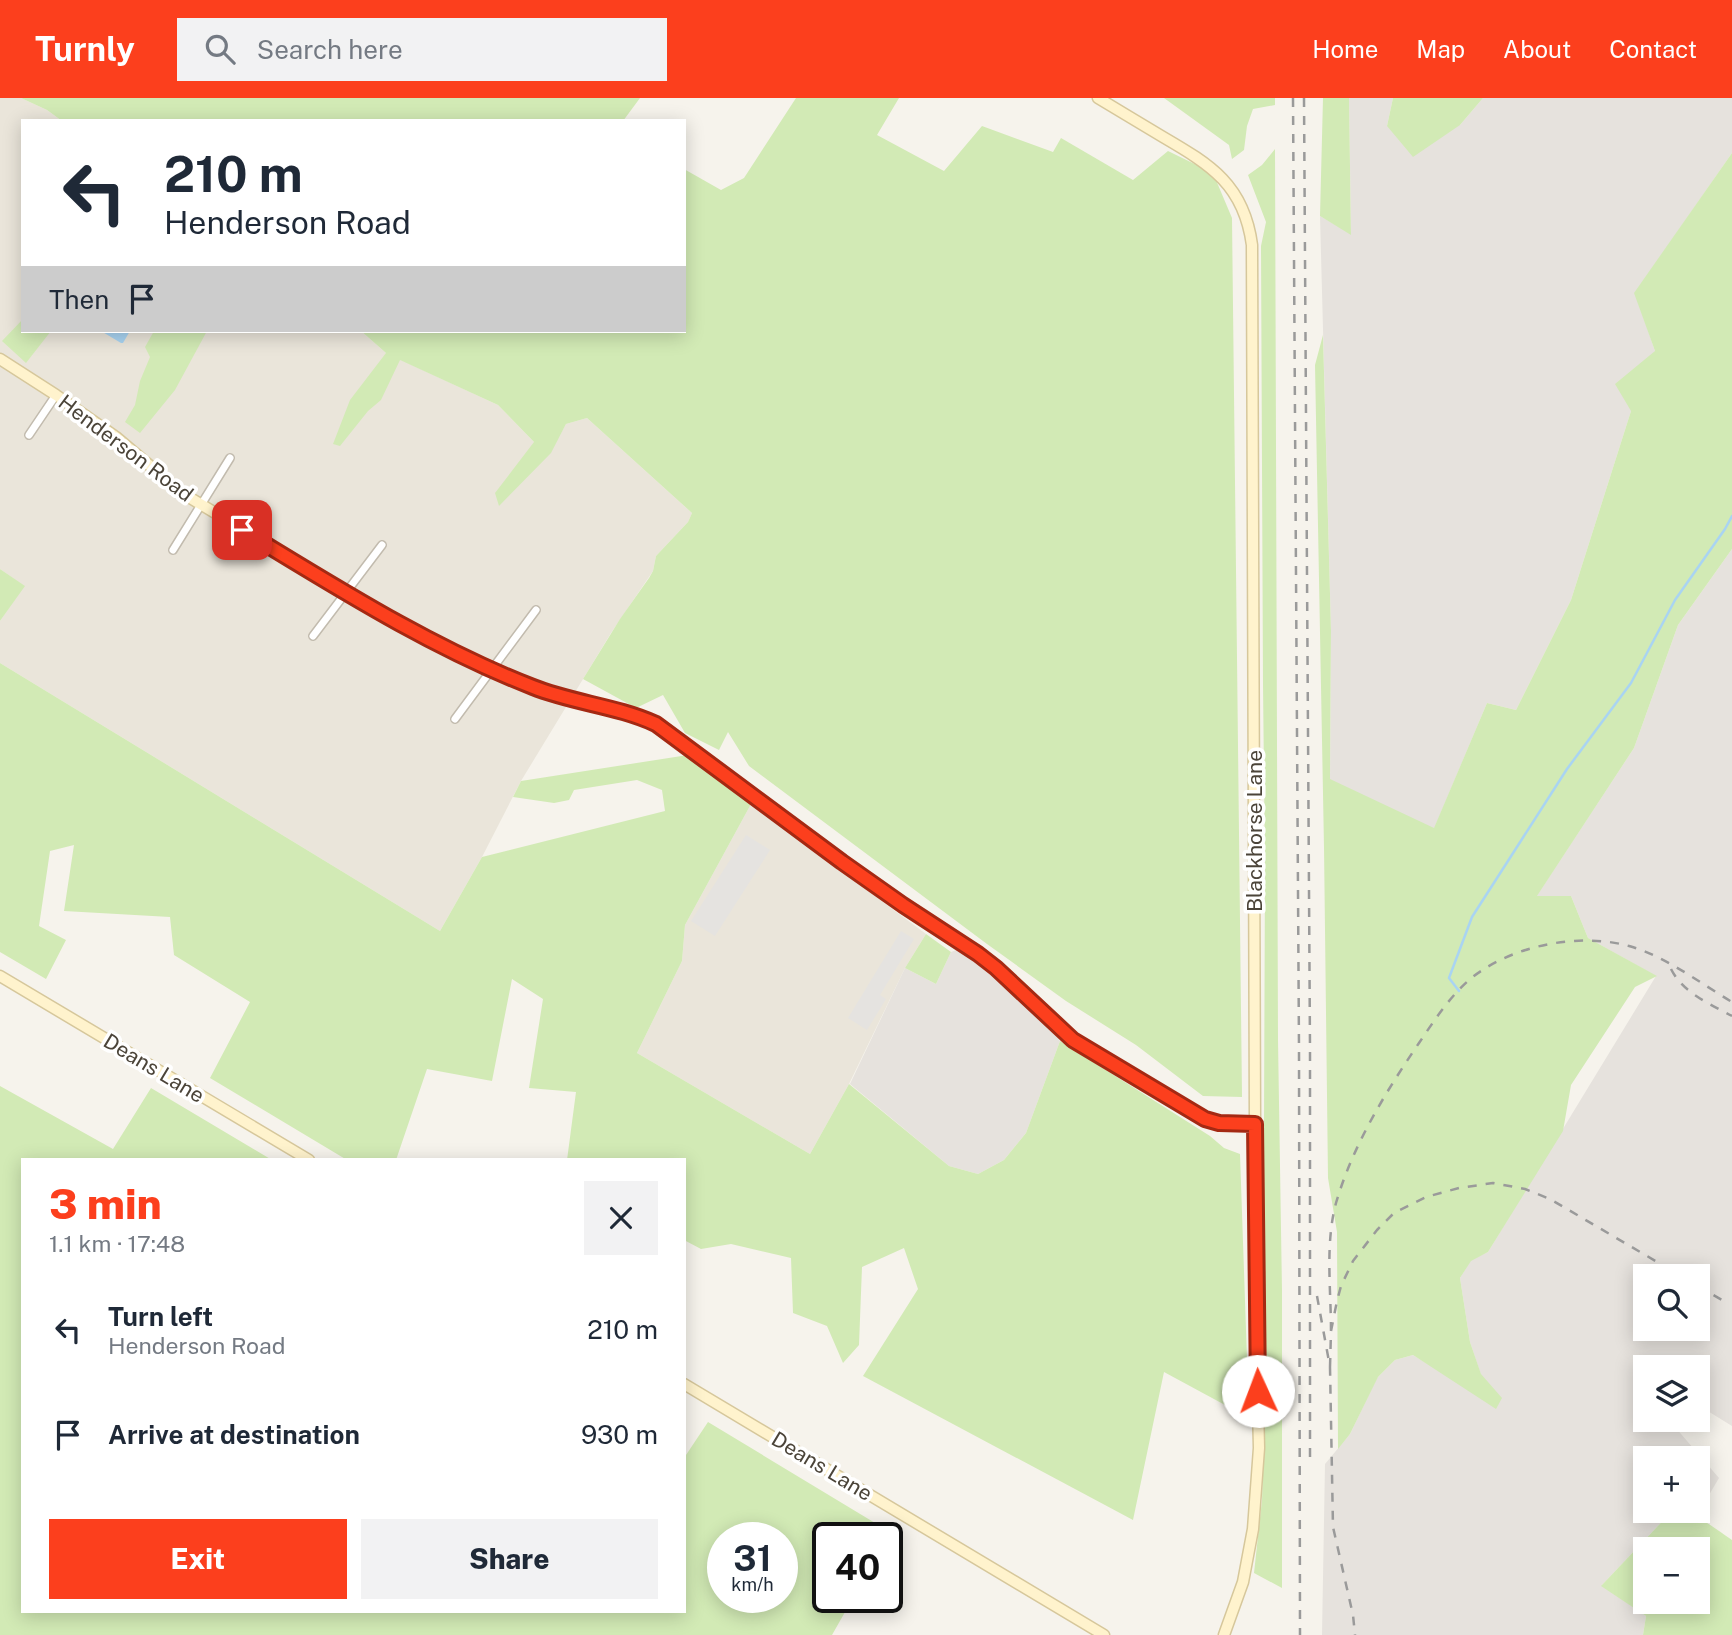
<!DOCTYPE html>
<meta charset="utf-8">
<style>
:root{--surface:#fff;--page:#f2f2f3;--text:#1f2937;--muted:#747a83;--accent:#fc3f1d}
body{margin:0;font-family:"Public Sans",sans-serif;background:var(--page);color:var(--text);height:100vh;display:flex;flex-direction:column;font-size:26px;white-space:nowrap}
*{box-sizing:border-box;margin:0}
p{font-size:23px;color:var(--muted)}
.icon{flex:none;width:38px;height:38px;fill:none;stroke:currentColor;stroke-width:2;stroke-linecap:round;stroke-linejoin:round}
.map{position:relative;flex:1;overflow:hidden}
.side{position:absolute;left:21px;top:1060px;width:665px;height:455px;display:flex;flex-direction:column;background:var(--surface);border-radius:0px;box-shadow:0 4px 18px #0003}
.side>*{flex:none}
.top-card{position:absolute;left:21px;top:21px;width:665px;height:214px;border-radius:0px;box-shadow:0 4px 18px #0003;background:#fff;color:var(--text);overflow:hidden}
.buttons{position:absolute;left:1633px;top:1166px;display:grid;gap:14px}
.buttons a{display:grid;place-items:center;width:77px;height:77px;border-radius:0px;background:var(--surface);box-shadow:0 4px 18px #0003;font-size:35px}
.speed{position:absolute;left:707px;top:1424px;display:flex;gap:14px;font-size:35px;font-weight:700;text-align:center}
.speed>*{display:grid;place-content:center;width:91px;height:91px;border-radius:50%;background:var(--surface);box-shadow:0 4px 18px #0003;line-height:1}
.speed small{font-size:18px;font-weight:400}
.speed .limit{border:4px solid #111;border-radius:10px;background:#fff;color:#111}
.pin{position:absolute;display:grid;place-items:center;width:60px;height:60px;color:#fff;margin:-30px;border-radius:14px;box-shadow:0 4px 10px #0006}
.me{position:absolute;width:77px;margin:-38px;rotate:358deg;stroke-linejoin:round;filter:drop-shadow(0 0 5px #0008)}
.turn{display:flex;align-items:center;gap:24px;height:147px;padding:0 28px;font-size:32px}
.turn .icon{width:91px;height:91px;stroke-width:2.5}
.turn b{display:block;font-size:49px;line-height:60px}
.then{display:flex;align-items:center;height:66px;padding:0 28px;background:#0003;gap:14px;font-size:26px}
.round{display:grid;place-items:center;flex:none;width:74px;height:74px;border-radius:0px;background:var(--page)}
.summary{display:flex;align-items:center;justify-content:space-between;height:119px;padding:0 28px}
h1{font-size:42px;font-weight:800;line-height:52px;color:var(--accent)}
.primary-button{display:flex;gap:14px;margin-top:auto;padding:14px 28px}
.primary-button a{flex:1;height:80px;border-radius:0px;background:var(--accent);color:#fff;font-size:28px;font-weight:800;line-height:80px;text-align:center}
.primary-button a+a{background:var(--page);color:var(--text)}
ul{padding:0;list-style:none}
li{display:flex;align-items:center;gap:21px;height:105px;padding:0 28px}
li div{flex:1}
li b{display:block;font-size:26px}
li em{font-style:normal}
header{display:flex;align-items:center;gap:42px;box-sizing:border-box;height:98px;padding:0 35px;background:var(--accent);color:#fff}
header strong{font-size:33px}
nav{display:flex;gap:38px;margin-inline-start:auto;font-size:24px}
.search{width:490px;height:63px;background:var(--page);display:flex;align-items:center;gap:18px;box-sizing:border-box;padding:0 24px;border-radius:0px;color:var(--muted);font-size:26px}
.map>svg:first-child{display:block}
</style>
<header>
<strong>Turnly</strong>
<div class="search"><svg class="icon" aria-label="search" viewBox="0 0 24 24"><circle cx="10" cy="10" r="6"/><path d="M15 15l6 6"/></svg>Search here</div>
<nav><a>Home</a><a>Map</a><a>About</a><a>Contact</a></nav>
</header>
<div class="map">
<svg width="1732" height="1537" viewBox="0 0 1732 1537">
<rect width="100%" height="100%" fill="#f6f3ec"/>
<path fill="#eae5da" d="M0,0H21L47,12L62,23H23V233H361L386,255L498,307L534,344L550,355L566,326L587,320L692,415L688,424L656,458L653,473L611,535L521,683L482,759L440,833L0,565V523L24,488L0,471Z
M751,706L926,836L905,870L849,986L810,1056L637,955L682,863L685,827Z"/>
<path fill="#e6e2dd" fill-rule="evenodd" d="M1349,0H1393L1387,28L1460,27L1483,0H1732V55L1635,195L1655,253L1631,313L1571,502L1516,612L1487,605L1434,731L1330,682L1331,533L1320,118L1351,136Z
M1732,451V1328L1698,1307V1269H1645V1321H1663V1323L1675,1329L1719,1380L1696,1419L1682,1412H1698V1360H1645V1412H1673L1602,1487L1646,1518L1643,1537H1322L1325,1366L1350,1336L1377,1280L1395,1262L1413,1257L1449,1279L1501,1301L1481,1277L1470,1244L1460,1180L1471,1162L1488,1154L1656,878L1588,840L1571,798L1536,799L1634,650L1678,527ZM1645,1178H1698V1230H1645Z
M959,851L997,880L1054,934L1060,943L1026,1035L1004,1062L978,1076L949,1068L850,986L905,870L936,886L951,854Z"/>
<path fill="#d2eab5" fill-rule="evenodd" d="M21,0H640L623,23H62L47,12Z
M796,0H899L877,37L944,73L982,28L1053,54L1061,40L1133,82L1168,53L1213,75L1232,120L1242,999L1203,998L1136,947L1066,903L987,846L749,668L728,634L719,652L685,635L663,597L636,610L583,581L620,521L649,480L653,473L656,458L688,424L692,415L587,320L566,326L551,355L499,408L495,395L534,344L498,307L400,262L381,302L368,313L340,348L333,346L350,302L386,255L361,233H684V71L721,92L744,80Z
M1164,0H1275V7L1253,11L1247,28L1244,52L1232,61L1229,47Z
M1323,0H1349L1351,137L1320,118Z
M1393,0H1483L1460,27L1413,59L1387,28Z
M1275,51L1278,942L1282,1193V1490L1254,1475L1262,1402L1264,1337L1263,1279L1265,771L1263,586L1261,148L1266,124L1248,77L1262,67Z
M1732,55V451L1678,527L1634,650L1537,798H1571L1588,840L1657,878L1635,889L1571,987L1563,1033L1488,1154L1471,1163L1460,1180L1470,1244L1481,1276L1502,1300L1496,1311L1413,1257L1395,1262L1378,1279L1350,1336L1338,1351L1337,1134L1328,1080L1324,749L1315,267L1323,237L1331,533L1330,681L1434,730L1487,605L1516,612L1571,502L1631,313L1615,286L1655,253L1634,195Z
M23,221V233H51L26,265L2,243Z
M154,233H207L175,292L140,335L125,324L135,307L140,283L150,259L145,249Z
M0,471L25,488L0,523Z
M0,565L440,833L482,759L665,713L662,692L637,682L574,692L569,702L554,705L513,699L521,683L688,657L751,706L685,827L682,863L637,955L810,1056L849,986L949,1068L978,1076L1004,1062L1026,1035L1060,943L1210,1038L1224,1050L1240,1056L1249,1320L1164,1274L1133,1422L863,1278L918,1191L904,1150L862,1169L859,1247L843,1265L827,1228L793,1215L791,1160L731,1146L701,1151L684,1142V1062H567L576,994L529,990L543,901L512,881L492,983L427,971L396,1062H347L210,980L250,904L174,857L170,819L64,813L74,747L50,753L39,828L66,842L46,881L0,854Z
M926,836L951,854L936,886L905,870Z
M0,988L113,1051L151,990L272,1062H23V1514H684V1360L708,1324L890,1434L886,1440H828V1500H853L832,1537H0ZM723,1440H782V1500H723Z
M1673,1412C1694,1412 1715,1431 1732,1442V1537H1643L1646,1518L1601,1488ZM1645,1451H1698V1503H1645Z"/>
<path fill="#e5e3e0" d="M746,737L770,752L715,838L691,823Z
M901,833L914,841L880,897L886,901L867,932L848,920Z"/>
<path fill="#a9d4f2" d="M101,233H130L123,245H121Z"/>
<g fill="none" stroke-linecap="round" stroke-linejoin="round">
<path stroke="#a9d4f2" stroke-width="2.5" d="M1459,893L1449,880L1472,819L1567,671L1631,585L1675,502L1725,431L1732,418"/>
<g stroke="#c2bbae" stroke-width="10">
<path id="street" d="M29,337L56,297
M173,452L230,360
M313,538L382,447
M455,621L536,512"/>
</g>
<g stroke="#d6c79b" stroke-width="13">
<path id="secondary" d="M1098,0C1120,13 1141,26 1163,39C1211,67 1244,87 1252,147L1255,1026L1256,1225L1259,1350L1253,1431L1243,1484L1224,1537
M0,261L56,297L116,339L182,395L400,526C431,544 464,559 497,573C517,582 537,592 557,598C594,609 633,612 666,632L779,719L842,764L903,807L978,856L996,870L1073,942L1204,1021L1219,1025L1255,1026
M0,878L309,1062
M684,1286L1104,1537"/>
</g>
<use href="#street" stroke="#fff" stroke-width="7"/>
<use href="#secondary" stroke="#fff3cd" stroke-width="10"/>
<path stroke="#9a9a9a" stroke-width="2.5" stroke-dasharray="9 9" stroke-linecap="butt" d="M1293,0L1299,951L1300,1537
M1304,0L1310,950V1359
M1671,871C1683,895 1710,906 1732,918
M1698,1188L1722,1202
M1317,1198L1330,1269L1333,1429L1353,1517L1355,1537
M1331,1233C1331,1191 1325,1146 1336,1105C1353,1047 1385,995 1419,945C1436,920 1455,890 1481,873C1521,846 1582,835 1629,848C1665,858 1700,885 1732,904
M1330,1269L1331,1233L1337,1203L1341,1188L1353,1163L1377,1132L1394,1115L1426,1099L1459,1090L1493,1085L1525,1091L1550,1101L1681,1178"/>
</g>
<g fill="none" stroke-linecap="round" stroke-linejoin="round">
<g stroke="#a42913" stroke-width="18">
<path id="route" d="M242,432C336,489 430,549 533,589C573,605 617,608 656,626L842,764L903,807L978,856L996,870L1073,942L1205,1021L1219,1025L1255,1026L1258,1293"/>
</g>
<use href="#route" stroke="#fc3f1d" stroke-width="12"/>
</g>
<g text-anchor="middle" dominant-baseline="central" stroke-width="7" stroke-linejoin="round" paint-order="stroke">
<g font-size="21" fill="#4b4439" stroke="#fff">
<text transform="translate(126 350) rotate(37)">Henderson Road</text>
<text transform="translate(1254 733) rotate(-90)">Blackhorse Lane</text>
<text transform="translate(154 970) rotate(31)">Deans Lane</text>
<text transform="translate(822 1368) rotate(31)">Deans Lane</text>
</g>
</g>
</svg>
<div class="buttons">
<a><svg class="icon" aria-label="search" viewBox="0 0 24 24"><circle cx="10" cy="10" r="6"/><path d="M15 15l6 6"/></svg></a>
<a><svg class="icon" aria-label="layers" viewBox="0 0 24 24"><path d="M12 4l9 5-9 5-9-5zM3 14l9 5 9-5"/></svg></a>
<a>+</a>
<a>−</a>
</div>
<div class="speed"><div>31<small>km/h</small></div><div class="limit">40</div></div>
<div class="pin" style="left:242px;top:432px;background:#d93025"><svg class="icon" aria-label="arrive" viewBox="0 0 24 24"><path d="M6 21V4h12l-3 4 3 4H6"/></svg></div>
<svg class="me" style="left:1258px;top:1293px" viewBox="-20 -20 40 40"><circle r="19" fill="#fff"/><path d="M0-13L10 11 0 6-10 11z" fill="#fc3f1d"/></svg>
<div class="top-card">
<div class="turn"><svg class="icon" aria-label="left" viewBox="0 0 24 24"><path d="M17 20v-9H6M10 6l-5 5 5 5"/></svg><div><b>210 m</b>Henderson Road</div></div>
<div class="then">Then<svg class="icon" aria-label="arrive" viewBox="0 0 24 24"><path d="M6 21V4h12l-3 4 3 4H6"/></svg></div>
</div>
<section class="side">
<div class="summary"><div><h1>3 min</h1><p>1.1 km · 17:48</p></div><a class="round"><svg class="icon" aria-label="close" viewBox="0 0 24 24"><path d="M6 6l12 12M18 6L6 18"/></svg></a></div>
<ul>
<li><svg class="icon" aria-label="left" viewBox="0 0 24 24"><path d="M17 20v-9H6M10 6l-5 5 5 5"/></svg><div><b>Turn left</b><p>Henderson Road</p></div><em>210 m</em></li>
<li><svg class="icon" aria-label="arrive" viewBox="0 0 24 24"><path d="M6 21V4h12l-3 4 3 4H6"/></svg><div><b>Arrive at destination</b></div><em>930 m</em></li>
</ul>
<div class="primary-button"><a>Exit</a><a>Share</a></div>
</section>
</div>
